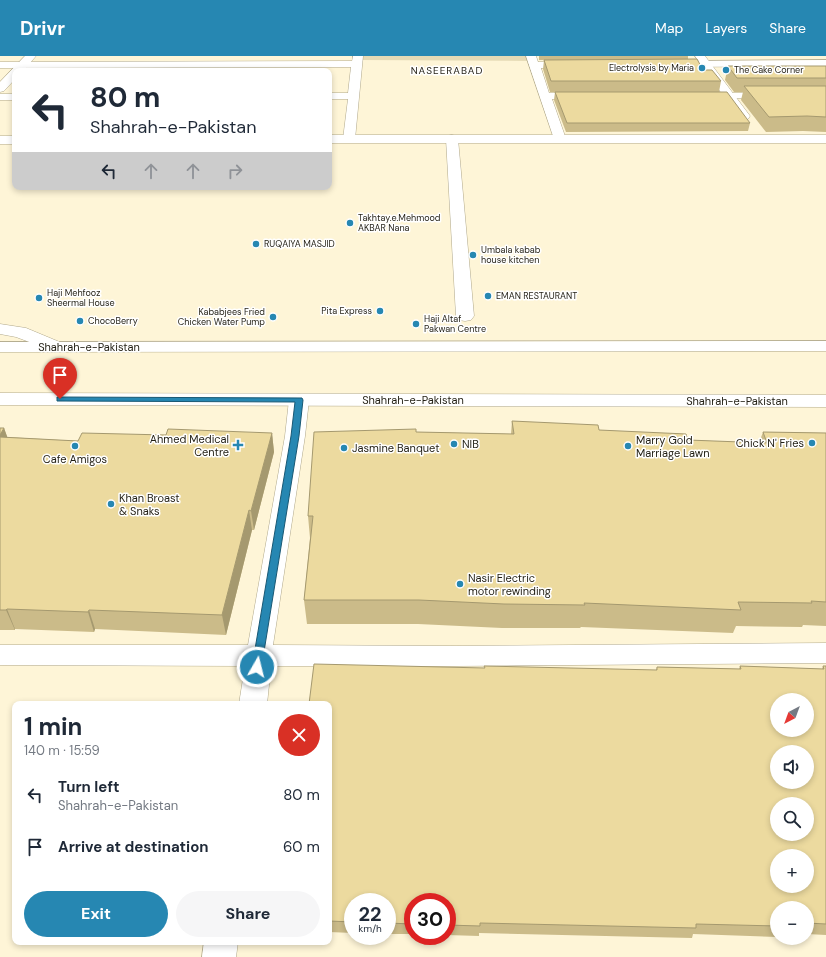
<!DOCTYPE html>
<meta charset="utf-8">
<style>
:root{--surface:#fff;--page:#f6f6f7;--text:#1f2937;--muted:#747a83;--accent:#2687b2}
body{margin:0;font-family:"DM Sans",sans-serif;background:var(--page);color:var(--text);height:100vh;display:flex;flex-direction:column;font-size:15px;white-space:nowrap}
*{box-sizing:border-box;margin:0}
p{font-size:13px;color:var(--muted)}
.icon{flex:none;width:22px;height:22px;fill:none;stroke:currentColor;stroke-width:2;stroke-linecap:round;stroke-linejoin:round}
.map{position:relative;flex:1;overflow:hidden}
.panel{position:absolute;left:12px;top:645px;width:320px;height:244px;display:flex;flex-direction:column;background:var(--surface);border-radius:8px;box-shadow:0 2px 6px #0003}
.panel>*{flex:none}
.guide{position:absolute;left:12px;top:12px;width:320px;height:122px;border-radius:8px;box-shadow:0 2px 6px #0003;background:#fff;color:var(--text);overflow:hidden}
.needle{width:26px;rotate:221deg}
.fabs{position:absolute;left:770px;top:637px;display:grid;gap:8px}
.fabs a{display:grid;place-items:center;width:44px;height:44px;border-radius:50%;background:var(--surface);box-shadow:0 2px 6px #0003;font-size:20px}
.speed{position:absolute;left:344px;top:837px;display:flex;gap:8px;font-size:20px;font-weight:700;text-align:center}
.speed>*{display:grid;place-content:center;width:52px;height:52px;border-radius:50%;background:var(--surface);box-shadow:0 2px 6px #0003;line-height:1}
.speed small{font-size:10px;font-weight:400}
.speed .limit{border:6px solid #d22;background:#fff;color:#111}
.pin{position:absolute;display:grid;place-items:center;width:34px;height:34px;color:#fff;margin:-41px -17px;border-radius:50% 50% 50% 0;rotate:-45deg;box-shadow:0 0 4px #0007}
.pin .icon{rotate:45deg}
.me{position:absolute;width:44px;margin:-22px;rotate:8deg;stroke-linejoin:round;filter:drop-shadow(0 0 3px #0008)}
.turn{display:flex;align-items:center;gap:14px;height:84px;padding:0 12px;font-size:18px}
.turn .icon{width:52px;height:52px;stroke-width:2.5}
.turn b{display:block;font-size:28px;line-height:34px}
.lanes{display:flex;align-items:center;height:38px;padding:0 12px;background:#0003;justify-content:center;gap:20px;direction:ltr}
.lanes .off{opacity:.35}
.round{display:grid;place-items:center;flex:none;width:42px;height:42px;border-radius:21px;background:var(--page)}
.head{display:flex;align-items:center;justify-content:space-between;height:68px;padding:0 12px}
h1{font-size:24px;font-weight:700;line-height:30px}
.cta{display:flex;gap:8px;margin-top:auto;padding:8px 12px}
.cta a{flex:1;height:46px;border-radius:24px;background:var(--accent);color:#fff;font-size:16px;font-weight:700;line-height:46px;text-align:center}
.cta a+a{background:var(--page);color:var(--text)}
ul{padding:0;list-style:none}
li{display:flex;align-items:center;gap:12px;height:52px;padding:0 12px}
li div{flex:1}
li b{display:block;font-size:15px}
li em{font-style:normal}
header{display:flex;align-items:center;gap:24px;box-sizing:border-box;height:56px;padding:0 20px;background:var(--accent);color:#fff}
header strong{font-size:19px}
nav{display:flex;gap:22px;margin-inline-start:auto;font-size:14px}
.map>svg:first-child{display:block}
</style>
<header>
<strong>Drivr</strong>
<nav><a>Map</a><a>Layers</a><a>Share</a></nav>
</header>
<div class="map">
<svg width="826" height="901" viewBox="0 0 826 901">
<rect width="100%" height="100%" fill="#fef5d7"/>
<path fill="#e5dab5" d="M358,0H531L533,5L358,4Z"/>
<g fill="none" stroke-linecap="round" stroke-linejoin="round">
<g stroke="#b0a88b" stroke-width="1">
<path id="street" d="M353,0H363L355,83L353,86H345L343,83L348,43H329V37H348L351,11L0,12V6L352,5Z
M526,0H536L538,6H573L578,9L573,12H541L549,37H585L589,38L591,40L589,42L585,43H552L566,83L564,86H556L554,83Z
M826,4V10L669,11L664,8L669,5Z
M705,37H826V43L701,42L699,40L701,38Z
M0,38H15V44H0Z
M452,79L456,80L458,83L474,260L471,264L465,265L459,264L456,260L446,83L448,80Z
M299,338L306,340L309,344L305,380L273,589L456,590L826,587V607L456,610H271L267,648H239L245,610L0,609V589H248L285,380L289,344L292,340Z
M204,886H238L236,901H202Z"/>
</g>
<g stroke="#b0a88b" stroke-width="1">
<path id="secondary" d="M25,0H36L23,15H15V23L4,35L0,36V26Z
M695,0H705L750,60L748,63H740Z
M329,79H826V87H329Z
M0,80H15V88H0Z
M0,268L26,272L62,287L65,291L62,295L56,296L16,281L0,278Z"/>
</g>
<g stroke="#b0a88b" stroke-width="1">
<path id="highway" d="M826,285V295L0,296V286Z
M0,337L826,339V351L0,349Z"/>
</g>
<use href="#street" fill="#fff" fill-rule="evenodd"/>
<use href="#secondary" fill="#fff" fill-rule="evenodd"/>
<use href="#highway" fill="#fff" fill-rule="evenodd"/>
</g>
<path fill="#cbbb89" d="M539,0H688V3L703,14L721,25L719,36H550L543,13L544,4H539Z
M728,10H826V76L803,75L766,76L741,44L743,36H734L725,24Z
M555,36L750,67L748,75L566,76L554,44Z
M512,365L599,374L688,384L759,387L763,376L826,377V570L803,569L802,571L736,570L733,577L581,571L580,572H502L418,568H307L304,544L310,482L308,460L416,376L511,378Z
M0,372H4L7,381L78,385L166,379L272,377L274,396L254,474H252L226,579L95,573L94,576L15,573V574H0Z
M740,610L822,613L823,610H826V879L807,878V852H777V881L693,878L692,882L479,877V880L447,879V846H413V878H387V846H353V877L329,876V648L656,614L657,611L739,613Z"/>
<path fill="#a5996f" d="M4,372L11,391L0,383V379Z
M272,377L274,396L254,474L251,455Z
M249,454L252,474L226,579L222,559Z
M7,553L15,573V574L6,554Z
M89,554L95,573L94,576L88,556Z"/>
<path fill="#ecda9f" stroke="#a5996f" fill-rule="evenodd" d="M697,3L703,14H712L721,25H551L544,4Z
M728,10H826V22H737Z
M744,30H826V61L807,60L769,61Z
M555,36H727L750,67H567Z
M512,365L598,369L599,374L686,378L688,384L767,387L763,376L826,377V546L811,545L812,547L738,546L741,554L584,547L585,549L504,548L419,544H304L313,460H308L314,376L416,373V376L514,378Z
M0,372H4L0,379Z
M168,373L272,377L251,455L249,454L222,559L89,554L88,556L7,553L6,554H0V381L78,385L82,377L166,379Z
M314,608L485,612L484,610L657,614V611L741,613L740,610L824,613L823,610H826V868L807,867V852H777V870L696,868V872L480,867V870L447,869V846H413V868L387,867V846H353V866L329,865V648H309ZM777,644H807V674H777ZM777,696H807V726H777ZM777,748H807V778H777ZM777,800H807V830H777Z"/>
<path fill="#2687b2" stroke="#195874" d="M57,341L302,342L303,344L299,380L261,614L257,616L254,614L252,611L291,380L295,346L60,345H57Z"/>
<g fill="#2687b2" stroke="#fff" stroke-width="1.5">
<circle cx="702" cy="12" r="4"/>
<circle cx="726" cy="14" r="4"/>
<circle cx="350" cy="167" r="4"/>
<circle cx="256" cy="188" r="4"/>
<circle cx="473" cy="199" r="4"/>
<circle cx="488" cy="240" r="4"/>
<circle cx="39" cy="242" r="4"/>
<circle cx="380" cy="255" r="4"/>
<circle cx="273" cy="261" r="4"/>
<circle cx="80" cy="265" r="4"/>
<circle cx="416" cy="268" r="4"/>
<circle cx="812" cy="387" r="4"/>
<circle cx="454" cy="388" r="4"/>
<path d="M236 383h4v4h4v4h-4v4h-4v-4h-4v-4h4z"/>
<circle cx="75" cy="390" r="4"/>
<circle cx="628" cy="390" r="4"/>
<circle cx="344" cy="392" r="4"/>
<circle cx="111" cy="448" r="4"/>
<circle cx="460" cy="528" r="4"/>
</g>
<g text-anchor="middle" dominant-baseline="central" stroke-width="3" stroke-linejoin="round" paint-order="stroke">
<g font-size="9" fill="#211e13" stroke="#fff" text-anchor="start">
<text x="694" y="12" text-anchor="end">Electrolysis by Maria</text>
<text x="734" y="14">The Cake Corner</text>
<text x="358" y="162">Takhtay.e.Mehmood<tspan x="358" dy="10">AKBAR Nana</tspan></text>
<text x="264" y="188">RUQAIYA MASJID</text>
<text x="481" y="194">Umbala kabab<tspan x="481" dy="10">house kitchen</tspan></text>
<text x="47" y="237">Haji Mehfooz<tspan x="47" dy="10">Sheermal House</tspan></text>
<text x="496" y="240">EMAN RESTAURANT</text>
<text x="372" y="255" text-anchor="end">Pita Express</text>
<text x="265" y="256" text-anchor="end">Kababjees Fried<tspan x="265" dy="10">Chicken Water Pump</tspan></text>
<text x="424" y="263">Haji Altaf<tspan x="424" dy="10">Pakwan Centre</tspan></text>
<text x="88" y="265">ChocoBerry</text>
</g>
<g font-size="10" letter-spacing="1" fill="#211e13" stroke="#fff">
<text x="447" y="14">NASEERABAD</text>
</g>
<g font-size="11" fill="#211e13" stroke="#fff">
<text x="89" y="291">Shahrah-e-Pakistan</text>
<text x="413" y="344">Shahrah-e-Pakistan</text>
<text x="737" y="345">Shahrah-e-Pakistan</text>
</g>
<g font-size="11" fill="#211e13" stroke="#fff" text-anchor="start">
<text x="229" y="383" text-anchor="end">Ahmed Medical<tspan x="229" dy="13">Centre</tspan></text>
<text x="636" y="384">Marry Gold<tspan x="636" dy="13">Marriage Lawn</tspan></text>
<text x="804" y="387" text-anchor="end">Chick N' Fries</text>
<text x="462" y="388">NIB</text>
<text x="352" y="392">Jasmine Banquet</text>
<text x="75" y="403" text-anchor="middle">Cafe Amigos</text>
<text x="119" y="442">Khan Broast<tspan x="119" dy="13">&amp; Snaks</tspan></text>
<text x="468" y="522">Nasir Electric<tspan x="468" dy="13">motor rewinding</tspan></text>
</g>
</g>
</svg>
<div class="fabs">
<a><svg class="needle" viewBox="-14 -14 28 28"><path d="M0-13l5 13h-10z" fill="#e53935"/><path d="M0 13l5-13h-10z" fill="#747a83"/></svg></a>
<a><svg class="icon" aria-label="sound" viewBox="0 0 24 24"><path d="M4 9h4l5-4v14l-5-4H4zM17 9q2 3 0 6"/></svg></a>
<a><svg class="icon" aria-label="search" viewBox="0 0 24 24"><circle cx="10" cy="10" r="6"/><path d="M15 15l6 6"/></svg></a>
<a>+</a>
<a>−</a>
</div>
<div class="speed"><div>22<small>km/h</small></div><div class="limit">30</div></div>
<div class="pin" style="left:60px;top:343px;background:#d93025"><svg class="icon" aria-label="arrive" viewBox="0 0 24 24"><path d="M6 21V4h12l-3 4 3 4H6"/></svg></div>
<svg class="me" style="left:257px;top:611px" viewBox="-20 -20 40 40"><circle r="17" fill="#2687b2" stroke="#fff" stroke-width="3"/><path d="M0-11L8 9 0 5-8 9z" fill="#fff"/></svg>
<div class="guide">
<div class="turn"><svg class="icon" aria-label="left" viewBox="0 0 24 24"><path d="M17 20v-9H6M10 6l-5 5 5 5"/></svg><div><b>80 m</b>Shahrah-e-Pakistan</div></div>
<div class="lanes"><svg class="icon" aria-label="left" viewBox="0 0 24 24"><path d="M17 20v-9H6M10 6l-5 5 5 5"/></svg><svg class="icon off" aria-label="ahead" viewBox="0 0 24 24"><path d="M12 20V5M6 11l6-6 6 6"/></svg><svg class="icon off" aria-label="ahead" viewBox="0 0 24 24"><path d="M12 20V5M6 11l6-6 6 6"/></svg><svg class="icon off" aria-label="right" viewBox="0 0 24 24"><path d="M7 20v-9h11M14 6l5 5-5 5"/></svg></div>
</div>
<section class="panel">
<div class="head"><div><h1>1 min</h1><p>140 m · 15:59</p></div><a class="round" style="background:#d93025;color:#fff"><svg class="icon" aria-label="close" viewBox="0 0 24 24"><path d="M6 6l12 12M18 6L6 18"/></svg></a></div>
<ul>
<li><svg class="icon" aria-label="left" viewBox="0 0 24 24"><path d="M17 20v-9H6M10 6l-5 5 5 5"/></svg><div><b>Turn left</b><p>Shahrah-e-Pakistan</p></div><em>80 m</em></li>
<li><svg class="icon" aria-label="arrive" viewBox="0 0 24 24"><path d="M6 21V4h12l-3 4 3 4H6"/></svg><div><b>Arrive at destination</b></div><em>60 m</em></li>
</ul>
<div class="cta"><a>Exit</a><a>Share</a></div>
</section>
</div>
